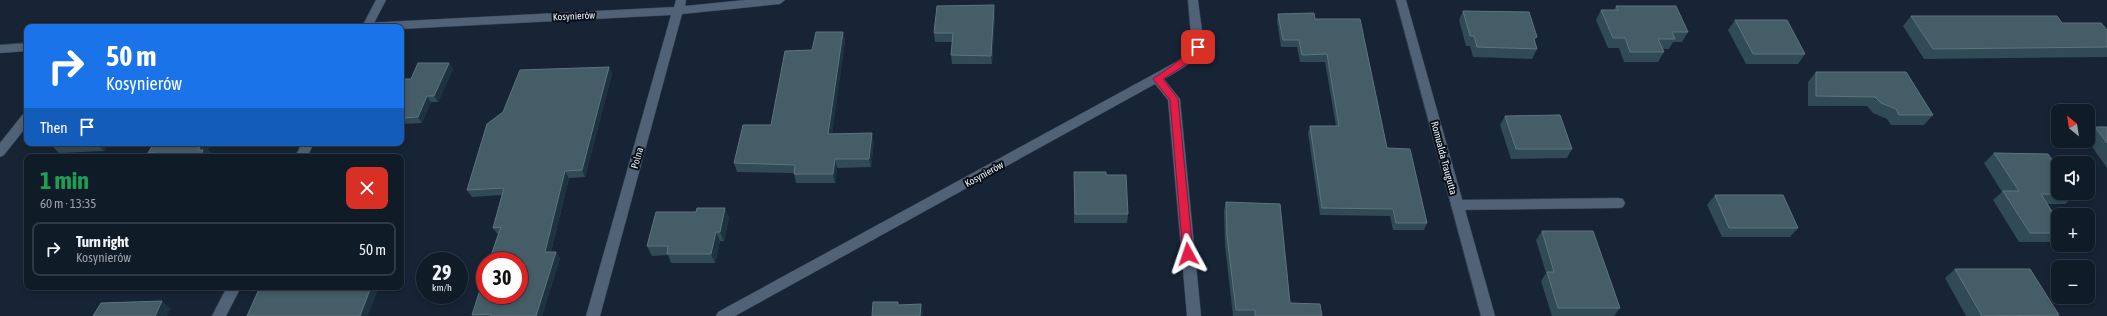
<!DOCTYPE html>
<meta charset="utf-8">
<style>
:root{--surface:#101b28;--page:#1e2834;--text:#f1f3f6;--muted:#9ca1a8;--line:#303945}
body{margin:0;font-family:"Asap Condensed",sans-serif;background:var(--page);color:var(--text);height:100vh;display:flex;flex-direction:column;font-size:15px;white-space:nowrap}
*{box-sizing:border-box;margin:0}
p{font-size:13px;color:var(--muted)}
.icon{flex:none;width:22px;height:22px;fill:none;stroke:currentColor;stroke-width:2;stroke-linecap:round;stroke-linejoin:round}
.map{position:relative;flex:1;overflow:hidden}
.side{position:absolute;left:24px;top:154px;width:380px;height:136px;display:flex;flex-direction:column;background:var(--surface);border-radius:8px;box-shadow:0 2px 6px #0003,0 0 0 1px var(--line)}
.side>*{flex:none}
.hud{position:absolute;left:24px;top:24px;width:380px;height:122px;border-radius:8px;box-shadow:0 2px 6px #0003,0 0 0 1px var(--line);background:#1a73e8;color:#fff;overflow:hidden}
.needle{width:26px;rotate:330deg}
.buttons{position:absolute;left:2051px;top:104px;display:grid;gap:8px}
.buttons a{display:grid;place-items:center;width:44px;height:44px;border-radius:8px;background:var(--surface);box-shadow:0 2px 6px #0003,0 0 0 1px var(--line);font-size:20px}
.speed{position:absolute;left:416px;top:252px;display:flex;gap:8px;font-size:20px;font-weight:700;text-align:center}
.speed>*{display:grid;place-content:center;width:52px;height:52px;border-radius:50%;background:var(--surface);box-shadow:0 2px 6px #0003,0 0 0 1px var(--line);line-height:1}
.speed small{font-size:10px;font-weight:400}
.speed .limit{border:6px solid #d22;background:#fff;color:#111}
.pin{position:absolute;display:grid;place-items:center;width:34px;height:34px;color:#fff;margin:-17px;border-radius:8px;box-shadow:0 2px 6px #0006}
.me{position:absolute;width:44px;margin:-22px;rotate:355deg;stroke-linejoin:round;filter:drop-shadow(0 0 3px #0008)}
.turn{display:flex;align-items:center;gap:14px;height:84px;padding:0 16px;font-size:18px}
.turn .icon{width:52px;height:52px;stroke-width:2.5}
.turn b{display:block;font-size:28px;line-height:34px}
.then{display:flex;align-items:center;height:38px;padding:0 16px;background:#0003;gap:8px;font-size:15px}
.round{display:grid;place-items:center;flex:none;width:42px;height:42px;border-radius:8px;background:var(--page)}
.headline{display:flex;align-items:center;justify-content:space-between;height:68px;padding:0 16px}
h1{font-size:24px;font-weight:700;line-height:30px;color:#1e9e55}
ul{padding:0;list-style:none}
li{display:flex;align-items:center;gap:12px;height:54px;margin:0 8px 6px;padding:0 8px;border:2px solid var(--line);border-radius:8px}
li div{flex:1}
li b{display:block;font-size:15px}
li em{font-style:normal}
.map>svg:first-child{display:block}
</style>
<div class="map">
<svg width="2107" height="316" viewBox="0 0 2107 316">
<rect width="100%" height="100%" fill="#162435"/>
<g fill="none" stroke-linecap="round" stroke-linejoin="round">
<g stroke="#35404e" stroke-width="1">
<path id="lane" d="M1619,198L1623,199L1625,203L1623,207L1619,208L1457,210L1453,209L1451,205L1453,201L1457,200Z"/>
</g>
<g stroke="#35404e" stroke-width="1">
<path id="street" d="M676,0H686L685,6L745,0H785L780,4L682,14L600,316H586L671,15L401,29V27H360L365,23L674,7Z
M1188,0H1198C1204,52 1212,52 1164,79L1180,99L1201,316H1187L1168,100L1155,84L735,316H716L718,312L1176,62L1189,53L1192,47Z
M1396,0H1406L1495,316H1481Z
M27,43V51L0,53V45Z
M27,113V126L4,155L0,157V143L23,114Z"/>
</g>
<g stroke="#35404e" stroke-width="1">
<path id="secondary" d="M376,0H386L372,27H362Z
M302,143H314L307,157H295Z
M227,287H241L226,316H212Z"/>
</g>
<use href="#lane" fill="#516276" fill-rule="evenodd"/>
<use href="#street" fill="#516276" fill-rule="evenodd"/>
<use href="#secondary" fill="#516276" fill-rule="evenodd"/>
</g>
<path fill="#304b55" d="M1616,6L1688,32L1682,42H1673L1669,49H1662L1664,52L1658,62H1624L1619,48H1608L1596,20L1601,10H1614Z
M1463,11L1535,42L1537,49L1532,59L1473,57L1470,46H1466L1459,20Z
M995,14L992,64H952L951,55L953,42H935L934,33Z
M1278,14L1315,19L1387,148L1427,223L1424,230H1393L1390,216L1320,215L1308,133L1310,126H1336L1325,62H1300L1297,47H1281L1277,21Z
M1911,16L2062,23L2107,30V57L1924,59L1903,26Z
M1735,20L1805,54L1798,64H1746L1728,30Z
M843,32L845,41L832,134L874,142L871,167L837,168L835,183H796L794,173L737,172L734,163L771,125L812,50Z
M449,63L453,69L438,102H431L422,123L401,124V79H411Z
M609,67L612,74L585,177L569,178L551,252H556L560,258L542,316H473L472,315L498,235L493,228L502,195L472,197L467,190Z
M1816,72L1933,115L1924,125H1891L1887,119L1873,113L1867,106H1808V82Z
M1505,116L1572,149L1567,158L1511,159L1500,125Z
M2095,127H2107V168L2088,141V133Z
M49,143H108L104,151L59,153Z
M208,150L211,153L209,156L210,157H152L148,153Z
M1994,153L2076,195L2065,204H2047L2058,221V239L2055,242H2019L1993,200L2002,192L1984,163Z
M1106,175L1128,214L1127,223H1074V181Z
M1715,195L1798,228L1790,237H1722L1707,205Z
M1226,202L1290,303L1322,316H1233L1225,245L1224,211Z
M729,217L724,241H720L715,263H671L668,255L652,256L647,246Z
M1542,231L1620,308L1614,316H1552L1541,281L1546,273L1536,240Z
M1955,269L2059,315L2058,316H1966L1945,278Z"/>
<path fill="#1d3440" d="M994,5L995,14L992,64L991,56Z
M843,32L845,41L831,142L828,134Z
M449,63L453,69L438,102L434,96Z
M609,67L612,74L585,177L582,170Z
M427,96L431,102L422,123L418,117Z
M872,133L874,142L871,167L869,159Z
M95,143H108L104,151Z
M198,143H212L208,150L211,153L209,156L210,157H200Z
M835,159L837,168L835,183L833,174Z
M565,171L569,178L549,259L545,252Z
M725,208L729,217L724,241L720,232Z
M716,232L720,241L715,263L711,254Z
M556,252L560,258L542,316H536Z
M371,287H379L368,316H360Z
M162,301L171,309L167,316H155Z
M921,304L923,313V316H920Z"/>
<path fill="#445d67" stroke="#5e747f" d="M994,5L991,56L951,55L953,33H934L937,6Z
M1616,6H1676L1688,32H1672L1675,39H1658L1664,52H1630L1625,38H1613L1601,10H1618Z
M1463,11L1529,12L1537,37L1534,39L1537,49L1477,47L1474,36H1470Z
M1314,13L1315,19H1360L1387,148L1410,149L1427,223H1396L1393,209L1322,208L1310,126H1339L1327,54L1302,55L1299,40H1283L1278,14Z
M1911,16H2057L2062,23H2101L2107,30V47L1933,49Z
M1735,20H1787L1805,54H1753Z
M816,32H843L828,134L872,133L869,159H835L833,174H794L795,165L734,163L743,125H771L785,51L812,50Z
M418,63H449L434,96H427L418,117L401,118V79H411Z
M609,67L582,170L565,171L545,252H556L536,316H491V314L472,315L485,274V295H519V261H489L501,227L493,228L504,188L467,190L487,124L503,112L520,70Z
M1816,72H1906L1933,115H1899L1896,109L1881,103L1875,97L1816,96Z
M1560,115L1572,149H1516L1505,116Z
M2095,127H2107V143Z
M154,143L202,144L198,150H203L200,157H153L155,153H148Z
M1994,153L2048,154L2058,168V193H2075L2076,195L2041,194L2058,221V233H2030L2003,191H2019Z
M1074,172H1106V175H1126L1128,214H1075Z
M1715,195H1783L1798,228H1729Z
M1226,202L1280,204L1290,303L1320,304L1322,316H1255V310H1236L1227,236Z
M697,208H725L720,232H716L711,254H667L668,246H647L656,212H696Z
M1542,231H1593L1620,308H1558L1547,272H1554Z
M1955,269H2030L2059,315L1982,316Z
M260,287H371L360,316H247Z
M162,301L155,316H93L101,303Z
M873,302H898V305L921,304L920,316H872Z"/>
<path fill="#e11d48" stroke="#92132f" d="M1198,44L1202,47L1196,58L1163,79L1178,99L1193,254L1188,258L1183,254L1170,100L1153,79L1190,53L1195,45Z"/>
<g text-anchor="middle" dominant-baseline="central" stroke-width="4" stroke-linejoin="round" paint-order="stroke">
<g font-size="10" fill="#e9f3ff" stroke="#070d14">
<text transform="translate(574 16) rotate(-3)">Kosynierów</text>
<text transform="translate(637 158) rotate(-74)">Polna</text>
<text transform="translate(1444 158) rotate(75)">Romualda Traugutta</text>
<text transform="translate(984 174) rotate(-29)">Kosynierów</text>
</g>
</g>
</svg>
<div class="buttons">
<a><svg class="needle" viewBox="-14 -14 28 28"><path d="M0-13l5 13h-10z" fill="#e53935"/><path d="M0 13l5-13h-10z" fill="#9ca1a8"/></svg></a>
<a><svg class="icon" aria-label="sound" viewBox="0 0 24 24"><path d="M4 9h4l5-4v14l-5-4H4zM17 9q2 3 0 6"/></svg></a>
<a>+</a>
<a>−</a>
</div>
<div class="speed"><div>29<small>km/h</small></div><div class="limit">30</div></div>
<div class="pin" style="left:1198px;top:47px;background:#d93025"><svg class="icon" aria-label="arrive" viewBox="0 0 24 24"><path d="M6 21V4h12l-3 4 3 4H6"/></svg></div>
<svg class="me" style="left:1188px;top:254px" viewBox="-20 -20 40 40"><path d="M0-17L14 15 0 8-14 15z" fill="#e11d48" stroke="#fff" stroke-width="4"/></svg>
<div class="hud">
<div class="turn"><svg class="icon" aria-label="right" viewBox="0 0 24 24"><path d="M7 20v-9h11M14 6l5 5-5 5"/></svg><div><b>50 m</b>Kosynierów</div></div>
<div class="then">Then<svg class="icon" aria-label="arrive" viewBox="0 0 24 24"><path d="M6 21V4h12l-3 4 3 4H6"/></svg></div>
</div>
<section class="side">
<div class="headline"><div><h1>1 min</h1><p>60 m · 13:35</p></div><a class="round" style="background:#d93025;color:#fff"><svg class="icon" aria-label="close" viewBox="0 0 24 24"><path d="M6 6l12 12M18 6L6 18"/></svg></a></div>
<ul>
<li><svg class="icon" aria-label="right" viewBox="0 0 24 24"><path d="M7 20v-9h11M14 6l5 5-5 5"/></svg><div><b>Turn right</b><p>Kosynierów</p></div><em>50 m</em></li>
</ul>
</section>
</div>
